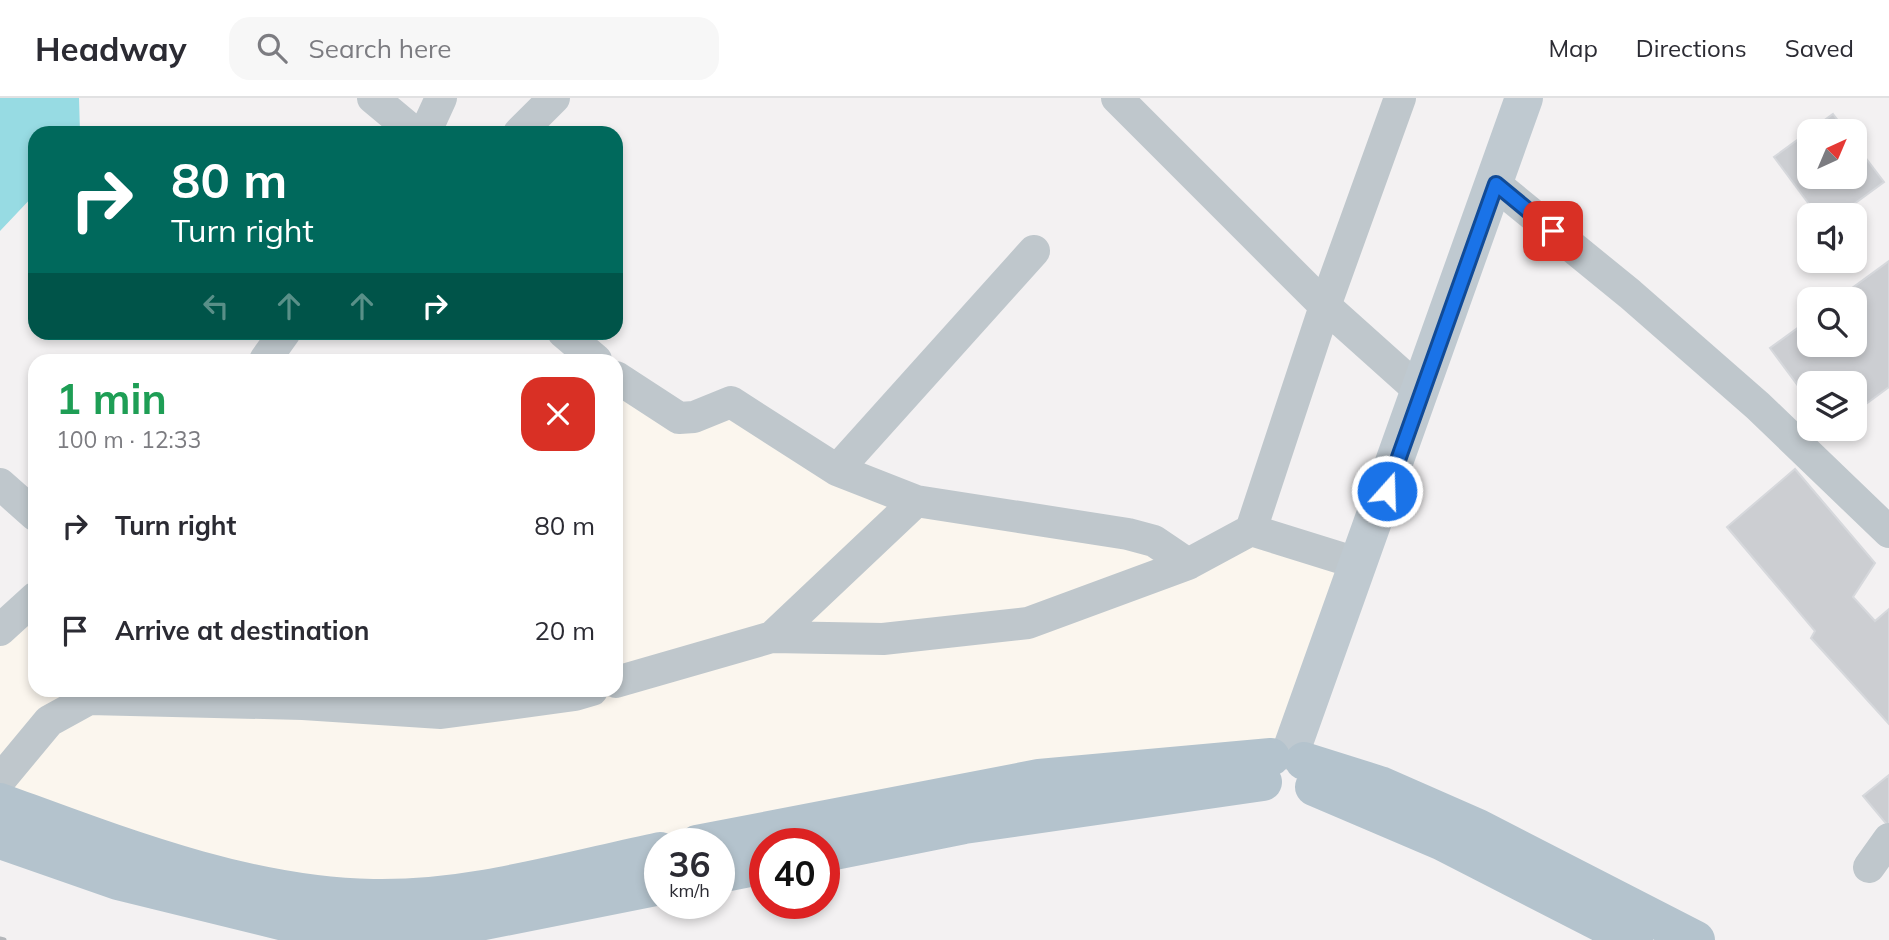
<!DOCTYPE html>
<meta charset="utf-8">
<style>
:root{--surface:#fff;--page:#f7f7f7;--text:#2b2b33;--muted:#7c7c81;--line:#e1e1e2}
body{margin:0;font-family:Mulish,sans-serif;background:var(--page);color:var(--text);height:100vh;display:flex;flex-direction:column;font-size:26px;white-space:nowrap}
*{box-sizing:border-box;margin:0}
p{font-size:23px;color:var(--muted)}
.icon{flex:none;width:38px;height:38px;fill:none;stroke:currentColor;stroke-width:2;stroke-linecap:round;stroke-linejoin:round}
.map{position:relative;flex:1;overflow:hidden}
.details{position:absolute;left:28px;top:256px;width:595px;height:343px;display:flex;flex-direction:column;background:var(--surface);border-radius:21px;box-shadow:0 4px 10px #0003}
.details>*{flex:none}
.hud{position:absolute;left:28px;top:28px;width:595px;height:214px;border-radius:21px;box-shadow:0 4px 10px #0003;background:#00695c;color:#fff;overflow:hidden}
.needle{width:46px;rotate:44deg}
.tools{position:absolute;left:1797px;top:21px;display:grid;gap:14px}
.tools a{display:grid;place-items:center;width:70px;height:70px;border-radius:14px;background:var(--surface);box-shadow:0 4px 10px #0003;font-size:35px}
.speed{position:absolute;left:644px;top:730px;display:flex;gap:14px;font-size:35px;font-weight:700;text-align:center}
.speed>*{display:grid;place-content:center;width:91px;height:91px;border-radius:50%;background:var(--surface);box-shadow:0 4px 10px #0003;line-height:1}
.speed small{font-size:18px;font-weight:400}
.speed .limit{border:10px solid #d22;background:#fff;color:#111}
.pin{position:absolute;display:grid;place-items:center;width:60px;height:60px;color:#fff;margin:-30px;border-radius:14px;box-shadow:0 4px 10px #0006}
.me{position:absolute;width:77px;margin:-38px;rotate:20deg;stroke-linejoin:round;filter:drop-shadow(0 0 5px #0008)}
.turn{display:flex;align-items:center;gap:24px;height:147px;padding:0 28px;font-size:32px}
.turn .icon{width:91px;height:91px;stroke-width:2.5}
.turn b{display:block;font-size:49px;line-height:60px}
.lanes{display:flex;align-items:center;height:66px;padding:0 28px;background:#0003;justify-content:center;gap:35px;direction:ltr}
.lanes .off{opacity:.35}
.round{display:grid;place-items:center;flex:none;width:74px;height:74px;border-radius:21px;background:var(--page)}
.overview{display:flex;align-items:center;justify-content:space-between;height:119px;padding:0 28px}
h1{font-size:42px;font-weight:700;line-height:52px;color:#1e9e55}
ul{padding:0;list-style:none}
li{display:flex;align-items:center;gap:21px;height:105px;padding:0 28px}
li div{flex:1}
li b{display:block;font-size:26px}
li em{font-style:normal}
header{display:flex;align-items:center;gap:42px;box-sizing:border-box;height:98px;padding:0 35px;background:var(--surface);border-bottom:2px solid var(--line)}
header strong{font-size:33px}
nav{display:flex;gap:38px;margin-inline-start:auto;font-size:24px}
.search{width:490px;height:63px;background:var(--page);display:flex;align-items:center;gap:18px;box-sizing:border-box;padding:0 24px;border-radius:21px;color:var(--muted);font-size:26px}
.map>svg:first-child{display:block}
</style>
<header>
<strong>Headway</strong>
<div class="search"><svg class="icon" aria-label="search" viewBox="0 0 24 24"><circle cx="10" cy="10" r="6"/><path d="M15 15l6 6"/></svg>Search here</div>
<nav><a>Map</a><a>Directions</a><a>Saved</a></nav>
</header>
<div class="map">
<svg width="1889" height="842" viewBox="0 0 1889 842">
<rect width="100%" height="100%" fill="#f3f1f2"/>
<path fill="#fbf6ee" d="M616,280L679,320L718,307L916,403L1188,466L1251,432L1360,466L1291,653L697,745L660,746L372,800L0,704V532L35,500V592H616Z"/>
<path fill="#97dbe3" d="M0,0H79L80,35H35V96L0,133Z"/>
<path fill="#ccced2" stroke="#d6d8dc" stroke-width="2" d="M1833,16L1846,33H1810V79H1855V46L1884,84L1839,117H1817L1774,59Z
M1889,163V289L1855,314V285H1810V304L1770,250L1810,221V247H1855V201H1837Z
M1795,371L1875,465L1853,499L1875,523L1889,511V626L1811,540L1815,533L1727,429Z
M1889,677V729L1863,698Z"/>
<g fill="none" stroke-linecap="round" stroke-linejoin="round">
<path stroke="#bfc7cc" stroke-width="32" d="M373,0L415,35
M1117,0L1325,208L1421,294
M425,35L441,0
M519,35L554,0
M1495,86L1630,196L1758,308L1889,434
M563,234L596,262
M265,262L285,234
M616,279L679,320L694,319L731,304L837,372L916,403L1128,436L1154,443L1188,466
M837,372L1034,153
M0,386L35,417
M1251,432L1325,208L1400,0
M0,532L35,500
M772,539L916,403
M616,584L772,539L883,541L1028,525L1188,466L1251,432L1360,466
M0,682L49,623L89,601L303,606L441,615L575,597L592,592
M1869,769L1889,741"/>
<path stroke="#bfc9d0" stroke-width="38" d="M1291,653L1524,0"/>
<path stroke="#b4c3cd" stroke-width="38" d="M1304,663L1380,687L1478,730L1696,842
M1314,689L1443,744L1634,842
M0,704C118,747 246,798 373,800C469,802 566,773 660,753
M0,742L118,783L317,832L372,836L439,832L660,788
M697,746L1039,680L1271,659
M824,755L964,727L1263,684
M719,776L765,767"/>
<path stroke="#b4b7bb" stroke-width="5" d="M0,841L4,842"/>
</g>
<g fill="none" stroke-linecap="round" stroke-linejoin="round">
<g stroke="#114b97" stroke-width="18">
<path id="route" d="M1387,393L1496,86L1553,133"/>
</g>
<use href="#route" stroke="#1a73e8" stroke-width="12"/>
</g>
</svg>
<div class="tools">
<a><svg class="needle" viewBox="-14 -14 28 28"><path d="M0-13l5 13h-10z" fill="#e53935"/><path d="M0 13l5-13h-10z" fill="#7c7c81"/></svg></a>
<a><svg class="icon" aria-label="sound" viewBox="0 0 24 24"><path d="M4 9h4l5-4v14l-5-4H4zM17 9q2 3 0 6"/></svg></a>
<a><svg class="icon" aria-label="search" viewBox="0 0 24 24"><circle cx="10" cy="10" r="6"/><path d="M15 15l6 6"/></svg></a>
<a><svg class="icon" aria-label="layers" viewBox="0 0 24 24"><path d="M12 4l9 5-9 5-9-5zM3 14l9 5 9-5"/></svg></a>
</div>
<div class="speed"><div>36<small>km/h</small></div><div class="limit">40</div></div>
<div class="pin" style="left:1553px;top:133px;background:#d93025"><svg class="icon" aria-label="arrive" viewBox="0 0 24 24"><path d="M6 21V4h12l-3 4 3 4H6"/></svg></div>
<svg class="me" style="left:1387px;top:393px" viewBox="-20 -20 40 40"><circle r="17" fill="#1a73e8" stroke="#fff" stroke-width="3"/><path d="M0-11L8 9 0 5-8 9z" fill="#fff"/></svg>
<div class="hud">
<div class="turn"><svg class="icon" aria-label="right" viewBox="0 0 24 24"><path d="M7 20v-9h11M14 6l5 5-5 5"/></svg><div><b>80 m</b>Turn right</div></div>
<div class="lanes"><svg class="icon off" aria-label="left" viewBox="0 0 24 24"><path d="M17 20v-9H6M10 6l-5 5 5 5"/></svg><svg class="icon off" aria-label="ahead" viewBox="0 0 24 24"><path d="M12 20V5M6 11l6-6 6 6"/></svg><svg class="icon off" aria-label="ahead" viewBox="0 0 24 24"><path d="M12 20V5M6 11l6-6 6 6"/></svg><svg class="icon" aria-label="right" viewBox="0 0 24 24"><path d="M7 20v-9h11M14 6l5 5-5 5"/></svg></div>
</div>
<section class="details">
<div class="overview"><div><h1>1 min</h1><p>100 m · 12:33</p></div><a class="round" style="background:#d93025;color:#fff"><svg class="icon" aria-label="close" viewBox="0 0 24 24"><path d="M6 6l12 12M18 6L6 18"/></svg></a></div>
<ul>
<li><svg class="icon" aria-label="right" viewBox="0 0 24 24"><path d="M7 20v-9h11M14 6l5 5-5 5"/></svg><div><b>Turn right</b></div><em>80 m</em></li>
<li><svg class="icon" aria-label="arrive" viewBox="0 0 24 24"><path d="M6 21V4h12l-3 4 3 4H6"/></svg><div><b>Arrive at destination</b></div><em>20 m</em></li>
</ul>
</section>
</div>
